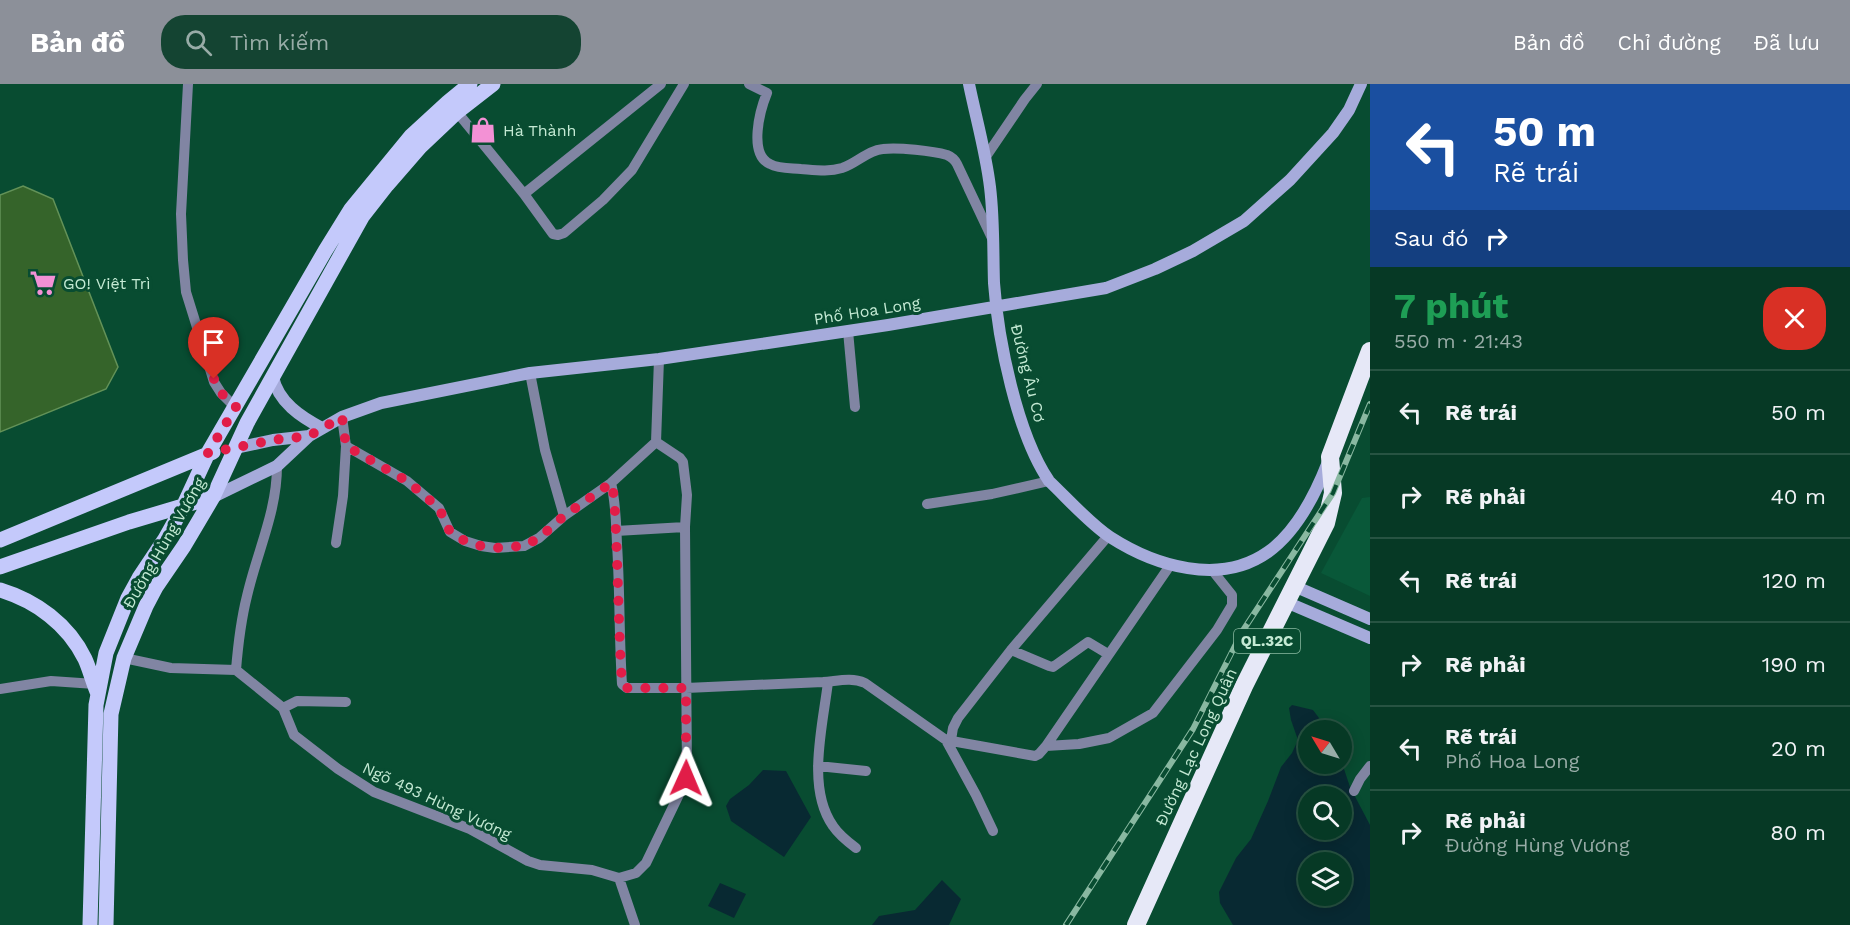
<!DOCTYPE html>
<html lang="vi">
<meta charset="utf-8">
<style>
:root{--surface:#063925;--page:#144432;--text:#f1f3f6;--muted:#98aca7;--line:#275342;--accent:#8c9099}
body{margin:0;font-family:"Work Sans",sans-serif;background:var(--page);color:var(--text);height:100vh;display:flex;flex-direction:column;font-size:22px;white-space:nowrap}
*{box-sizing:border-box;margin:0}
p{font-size:20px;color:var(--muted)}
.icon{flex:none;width:33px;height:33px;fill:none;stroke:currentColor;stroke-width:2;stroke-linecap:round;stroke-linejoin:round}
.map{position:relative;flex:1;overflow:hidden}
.side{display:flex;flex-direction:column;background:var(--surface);width:480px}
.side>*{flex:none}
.hud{background:#1a4fa0;color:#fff;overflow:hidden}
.needle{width:39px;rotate:308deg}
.buttons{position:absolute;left:1298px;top:636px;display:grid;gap:12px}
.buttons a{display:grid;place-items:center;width:54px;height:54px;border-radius:50%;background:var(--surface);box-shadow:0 3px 15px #0003,0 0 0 2px var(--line);font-size:30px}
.pin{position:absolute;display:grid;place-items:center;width:51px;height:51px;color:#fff;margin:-62px -26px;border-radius:50% 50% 50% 0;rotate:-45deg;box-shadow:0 0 6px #0007}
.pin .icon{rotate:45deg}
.me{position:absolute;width:66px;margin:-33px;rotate:1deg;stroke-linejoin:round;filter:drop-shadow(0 0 4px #0008)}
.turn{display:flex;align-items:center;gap:21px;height:126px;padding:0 24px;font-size:27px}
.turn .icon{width:78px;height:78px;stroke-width:2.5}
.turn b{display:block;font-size:42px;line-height:51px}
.then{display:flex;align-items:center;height:57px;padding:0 24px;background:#0003;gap:12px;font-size:22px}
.round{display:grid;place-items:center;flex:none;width:63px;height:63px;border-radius:24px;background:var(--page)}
.summary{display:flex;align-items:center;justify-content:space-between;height:102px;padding:0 24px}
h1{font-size:36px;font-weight:700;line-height:45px;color:#1e9e55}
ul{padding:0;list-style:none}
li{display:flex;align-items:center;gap:18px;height:84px;padding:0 24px;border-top:2px solid var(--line)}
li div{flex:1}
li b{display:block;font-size:22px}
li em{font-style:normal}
header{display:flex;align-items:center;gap:36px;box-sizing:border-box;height:84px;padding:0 30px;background:var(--accent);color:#fff}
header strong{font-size:28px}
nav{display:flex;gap:33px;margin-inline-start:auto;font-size:21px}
.search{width:420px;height:54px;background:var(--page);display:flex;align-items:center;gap:15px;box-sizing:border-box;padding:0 21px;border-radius:24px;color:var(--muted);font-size:22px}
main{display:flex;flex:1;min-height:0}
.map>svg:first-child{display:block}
</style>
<header>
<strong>Bản đồ</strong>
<div class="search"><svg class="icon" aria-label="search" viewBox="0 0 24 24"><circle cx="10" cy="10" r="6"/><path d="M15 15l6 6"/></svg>Tìm kiếm</div>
<nav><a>Bản đồ</a><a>Chỉ đường</a><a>Đã lưu</a></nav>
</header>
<main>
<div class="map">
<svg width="1370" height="841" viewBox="0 0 1370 841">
<rect width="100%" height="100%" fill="#084c31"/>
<path fill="#095839" d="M1370,413V512L1321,489L1362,414Z"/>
<path fill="#082932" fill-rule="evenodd" d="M1292,621L1313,626L1328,646H1308V680H1341V676L1350,703L1370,741V841H1233L1220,819L1219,808L1236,774L1251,755L1268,717L1281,683L1292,669L1298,656L1291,636L1289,624ZM1308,712H1341V746H1308ZM1308,778H1341V812H1308Z
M763,686L786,687L811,733L784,773L731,737L726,722L730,715L749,701Z
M942,796L961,815L949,841H872L879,832L915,826Z
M720,799L746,810L734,834L708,822Z"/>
<path fill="#35642a" stroke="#639258" stroke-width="1.5" d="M23,102L53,115L118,283L106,305L0,348V111Z"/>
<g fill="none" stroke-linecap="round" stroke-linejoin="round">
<path stroke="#8185a3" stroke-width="10" d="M188,0L181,130L183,176L186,208L214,298L221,309L235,323
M749,0L767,9C760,26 748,70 770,80C779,85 791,84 801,85C815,86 829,88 842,84C857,79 868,66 883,65C898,63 933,67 947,71C952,73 955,76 957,80L992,154
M457,28L524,110L661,0
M985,74L1025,15L1037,0
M524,110L553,150L558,151L564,149L603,116L632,86L684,0
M848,247L855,323
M530,289L545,366L564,432
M342,333L346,362L407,397L439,424L450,448L465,457L481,462L495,464L524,462L539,454L564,432L611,399L656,358L659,275
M611,399C616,419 616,439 617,460C620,506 619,553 622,600L627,604H686L823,598C838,597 851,593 865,599L946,656L1035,672L1039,670L1046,662L1171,480
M927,420L992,410L1049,397
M616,447L685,443
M336,459L343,412L346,362
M1011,566L1049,582L1053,583L1088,558L1108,570
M124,574L171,584L236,586L283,624L294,651L338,685L374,708L470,745L528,777L540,781L592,786L619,794L636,789L646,779L684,700L687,688L685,443L687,411L683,378L680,374L656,358
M236,586C238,561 241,536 247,512C257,468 277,428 277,382
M828,598C823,641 806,704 833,742C839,751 848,758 856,764
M0,605L51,597L95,600
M283,624L297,617L346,618
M946,656L976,711L993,747
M951,656L953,644L958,634L1011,566L1108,452
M1046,662L1079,660L1109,654L1153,629L1217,546L1232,521V511L1212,486
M818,682L866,687
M1354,707L1360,695L1370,682
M619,794L635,841"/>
<path stroke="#a6abdb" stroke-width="12" d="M969,0C976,34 986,69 990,103C994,135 993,168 994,199C998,256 1017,350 1049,397C1067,414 1089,439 1110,453C1155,482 1220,502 1268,468C1296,448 1316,409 1328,378
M273,293C278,318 301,333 322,344
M236,364L273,356L309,352
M213,413L277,382L309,352L342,333L381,319L530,289L659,275L734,264L888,241L1106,204L1155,185L1193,167L1244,137L1290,96L1333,49L1349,26L1361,0
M1294,502L1370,535
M1286,518L1370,554"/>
<path stroke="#c4c9fb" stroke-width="15" d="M0,456L213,368
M0,483L129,438L213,413
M0,506C36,517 68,540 85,575C90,586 93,599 98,610
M90,841L96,621L106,569L128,514L139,494L165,455L183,423L208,369L325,167L351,125L411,52L448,18L470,0
M106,841L111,630L124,574L146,522L156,503L184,462L213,413L247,339L362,133L387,101L420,63L457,28L493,0"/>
<path stroke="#e6e8f7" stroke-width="18" d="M1136,841L1244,602L1326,439L1333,409L1330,373L1370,267"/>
<g stroke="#89b8a1" stroke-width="6">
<path id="rail" d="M1066,841L1193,645L1242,548L1333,409L1370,320"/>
</g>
<use href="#rail" stroke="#084c31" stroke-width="4" stroke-dasharray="11" stroke-linecap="butt"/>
</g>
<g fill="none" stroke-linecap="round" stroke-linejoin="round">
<path stroke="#e11d48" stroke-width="10" stroke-dasharray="0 18" d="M214,295L221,309L236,323L208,369L273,356L309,352L342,333L346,362L407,397L439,424L450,448L465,457L481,462L495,464L524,462L539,454L564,432L611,399L614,412C618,474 618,537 622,600L627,604H686V694"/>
</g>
<defs>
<g id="shop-bare" transform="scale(2.07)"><path d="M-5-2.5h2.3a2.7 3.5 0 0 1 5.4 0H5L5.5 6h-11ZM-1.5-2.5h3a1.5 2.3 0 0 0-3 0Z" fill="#f391d5" stroke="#084c31" stroke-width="2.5" paint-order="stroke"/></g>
<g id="supermarket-bare" transform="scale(2.07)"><path d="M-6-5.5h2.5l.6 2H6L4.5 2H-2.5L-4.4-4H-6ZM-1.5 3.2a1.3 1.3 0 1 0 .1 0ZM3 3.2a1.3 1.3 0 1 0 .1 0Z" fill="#f391d5" stroke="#084c31" stroke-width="2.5" paint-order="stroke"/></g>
</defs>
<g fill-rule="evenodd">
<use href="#shop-bare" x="483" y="46"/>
<use href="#supermarket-bare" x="43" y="199"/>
</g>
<g text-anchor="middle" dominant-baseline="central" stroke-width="6" stroke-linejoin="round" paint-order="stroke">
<rect fill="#084c31" stroke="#8cbba3" stroke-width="1.5" x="1234" y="545" width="66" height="24" rx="4.5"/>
<g font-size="15" font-weight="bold" fill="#c4ead4">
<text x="1267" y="557">QL.32C</text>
</g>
<g font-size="16" fill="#c4ead4" stroke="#084c31" text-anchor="start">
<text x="503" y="46">Hà Thành</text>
<text x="63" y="199">GO! Việt Trì</text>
</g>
<g font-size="16" fill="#c4ead4" stroke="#084c31">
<text transform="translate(867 227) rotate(-9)">Phố Hoa Long</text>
<text transform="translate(1028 289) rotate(76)">Đường Âu Cơ</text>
<text transform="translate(164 459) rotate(-60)">Đường Hùng Vương</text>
<text transform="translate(1196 663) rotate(-65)">Đường Lạc Long Quân</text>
<text transform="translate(437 717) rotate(25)">Ngõ 493 Hùng Vương</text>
</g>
</g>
</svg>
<div class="buttons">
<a><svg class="needle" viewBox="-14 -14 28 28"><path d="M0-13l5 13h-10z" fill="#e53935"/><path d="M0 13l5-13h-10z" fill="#98aca7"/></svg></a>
<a><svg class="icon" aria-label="search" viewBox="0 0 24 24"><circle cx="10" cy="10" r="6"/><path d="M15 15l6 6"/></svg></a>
<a><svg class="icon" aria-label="layers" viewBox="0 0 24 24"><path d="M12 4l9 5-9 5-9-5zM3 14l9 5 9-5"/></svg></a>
</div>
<div class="pin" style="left:214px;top:295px;background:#d93025"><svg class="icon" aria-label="arrive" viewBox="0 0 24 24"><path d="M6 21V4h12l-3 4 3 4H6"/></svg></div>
<svg class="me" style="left:686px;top:694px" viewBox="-20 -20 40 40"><path d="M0-17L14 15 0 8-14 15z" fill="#e11d48" stroke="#fff" stroke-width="4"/></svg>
</div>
<section class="side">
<div class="hud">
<div class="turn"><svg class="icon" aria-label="left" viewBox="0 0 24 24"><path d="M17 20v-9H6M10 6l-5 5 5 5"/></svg><div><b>50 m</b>Rẽ trái</div></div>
<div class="then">Sau đó<svg class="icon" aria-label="right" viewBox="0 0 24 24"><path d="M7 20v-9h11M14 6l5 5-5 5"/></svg></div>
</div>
<div class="summary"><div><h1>7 phút</h1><p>550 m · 21:43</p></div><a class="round" style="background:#d93025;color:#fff"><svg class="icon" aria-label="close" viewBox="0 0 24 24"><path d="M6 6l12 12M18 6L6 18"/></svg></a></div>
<ul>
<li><svg class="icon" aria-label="left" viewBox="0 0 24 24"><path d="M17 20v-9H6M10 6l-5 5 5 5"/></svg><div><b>Rẽ trái</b></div><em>50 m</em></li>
<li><svg class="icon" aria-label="right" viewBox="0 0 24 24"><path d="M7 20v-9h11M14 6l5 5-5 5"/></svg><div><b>Rẽ phải</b></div><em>40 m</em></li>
<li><svg class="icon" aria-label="left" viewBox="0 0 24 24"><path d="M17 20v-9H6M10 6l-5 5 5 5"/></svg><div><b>Rẽ trái</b></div><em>120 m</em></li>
<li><svg class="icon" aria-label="right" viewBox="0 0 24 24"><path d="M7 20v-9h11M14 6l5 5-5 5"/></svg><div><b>Rẽ phải</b></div><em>190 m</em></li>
<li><svg class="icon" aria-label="left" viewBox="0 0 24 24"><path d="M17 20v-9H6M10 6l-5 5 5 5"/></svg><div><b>Rẽ trái</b><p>Phố Hoa Long</p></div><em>20 m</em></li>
<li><svg class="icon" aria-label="right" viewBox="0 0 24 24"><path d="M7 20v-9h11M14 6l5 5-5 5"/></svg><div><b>Rẽ phải</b><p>Đường Hùng Vương</p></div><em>80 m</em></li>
</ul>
</section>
</main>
